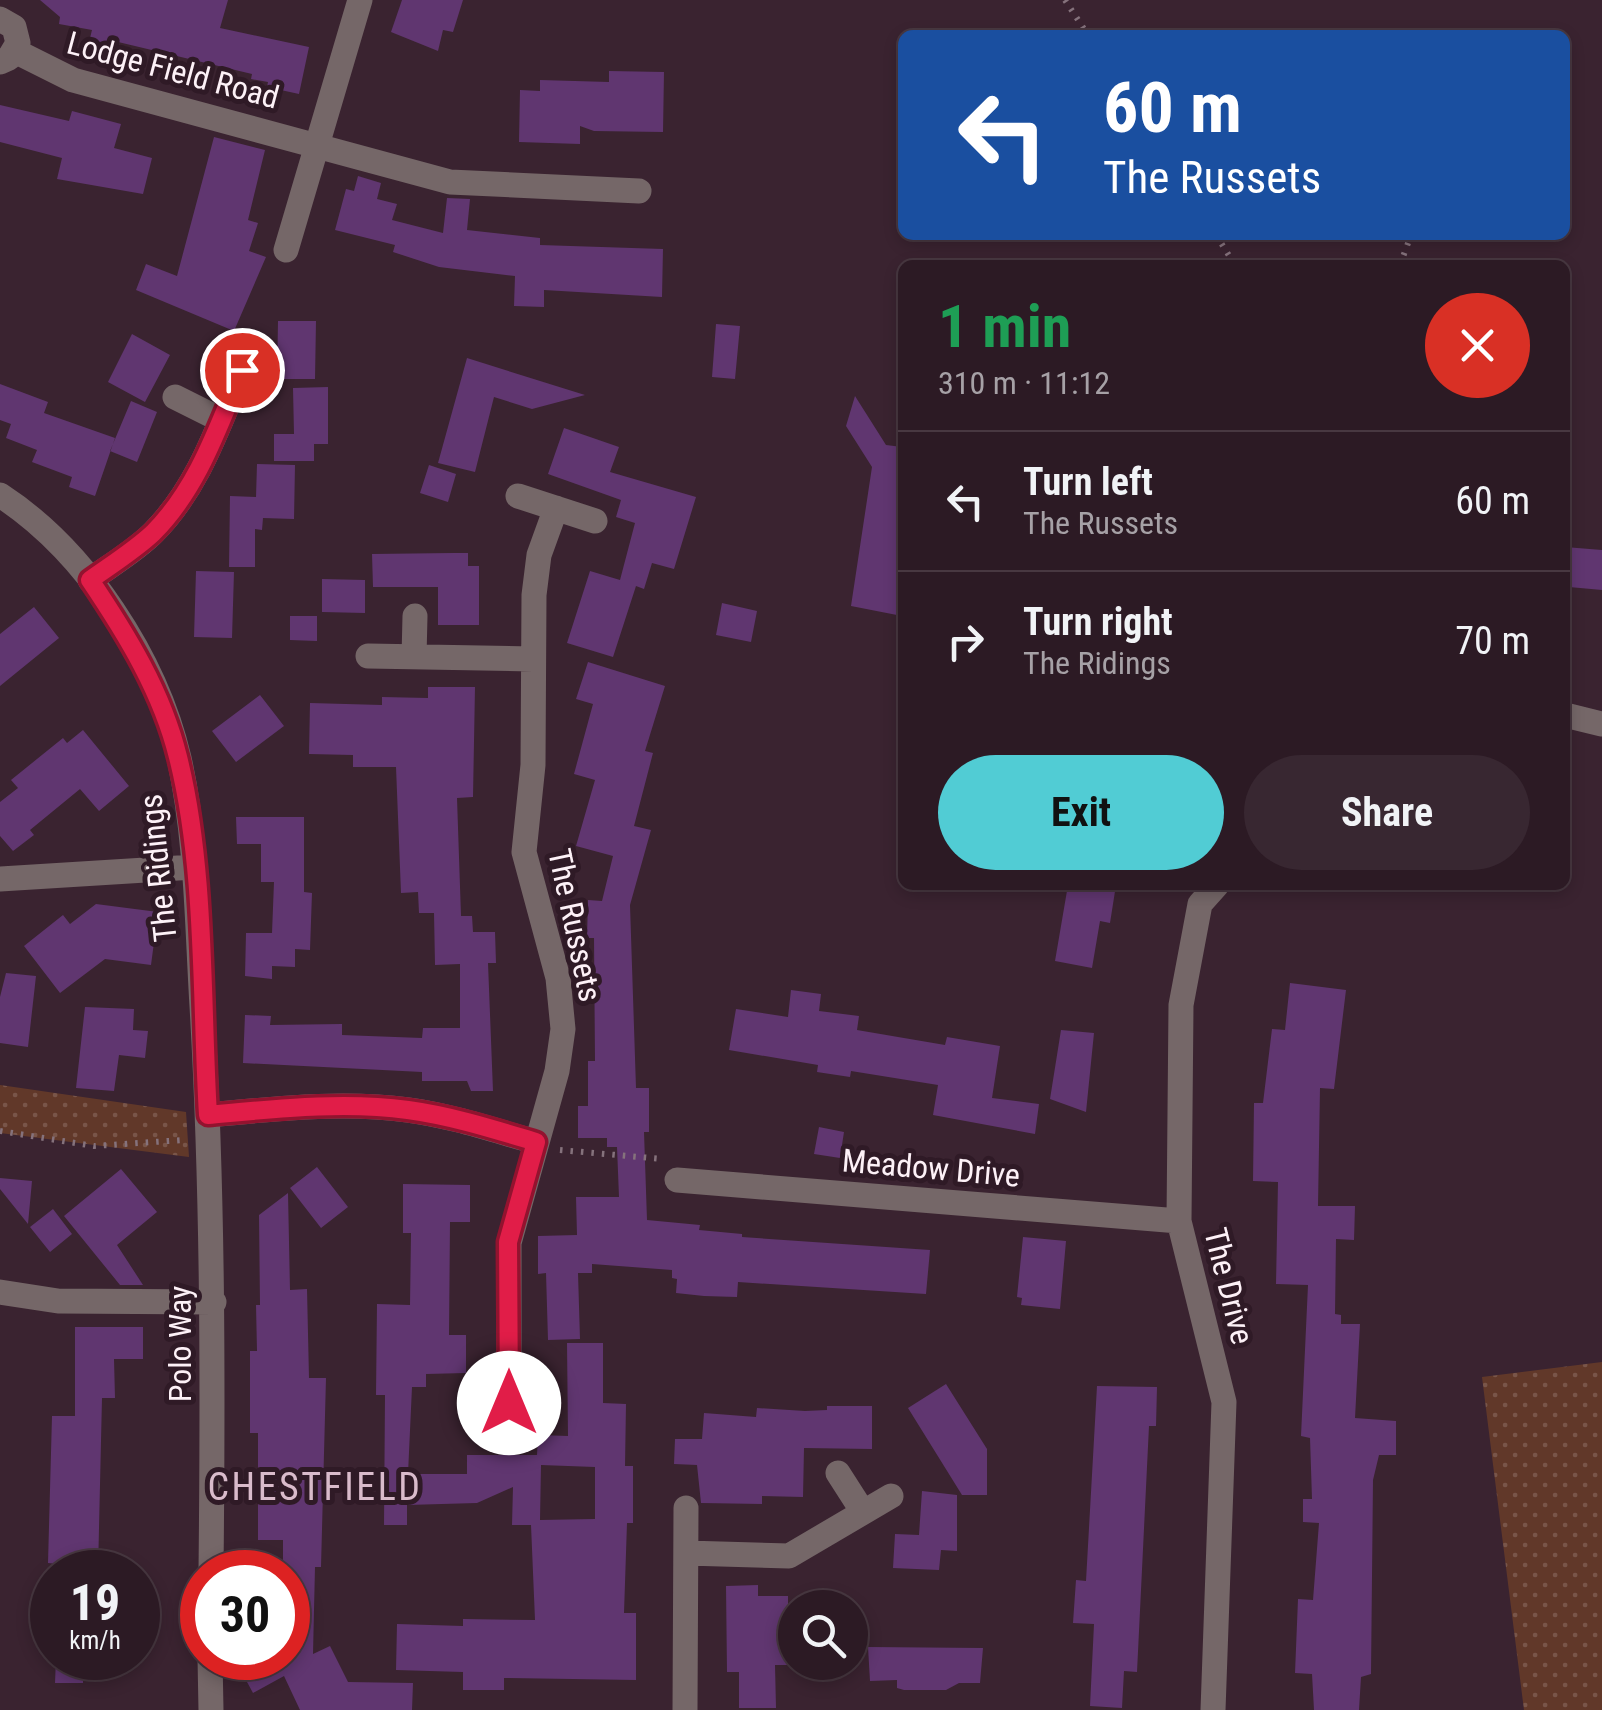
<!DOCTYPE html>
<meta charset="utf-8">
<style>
:root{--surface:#2c1a24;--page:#382731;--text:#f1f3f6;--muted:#a6a1a6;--line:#483841;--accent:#51ccd4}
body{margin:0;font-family:"Roboto Condensed",sans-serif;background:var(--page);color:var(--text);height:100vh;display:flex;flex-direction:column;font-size:38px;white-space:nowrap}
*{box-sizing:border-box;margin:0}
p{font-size:32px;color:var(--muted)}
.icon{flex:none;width:55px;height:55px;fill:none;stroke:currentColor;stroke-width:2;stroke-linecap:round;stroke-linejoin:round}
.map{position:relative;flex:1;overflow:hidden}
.sheet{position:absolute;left:898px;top:260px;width:672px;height:630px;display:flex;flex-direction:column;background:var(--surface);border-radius:15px;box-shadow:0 5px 15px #0003,0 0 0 2px var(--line)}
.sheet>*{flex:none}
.banner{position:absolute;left:898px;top:30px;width:672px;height:210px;border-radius:15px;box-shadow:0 5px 15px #0003,0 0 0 2px var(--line);background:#1a4fa0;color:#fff;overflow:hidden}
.fabs{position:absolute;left:778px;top:1590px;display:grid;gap:20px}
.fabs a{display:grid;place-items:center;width:90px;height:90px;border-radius:50%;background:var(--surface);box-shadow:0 5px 15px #0003,0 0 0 2px var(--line);font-size:50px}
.speed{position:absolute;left:30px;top:1550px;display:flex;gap:20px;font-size:50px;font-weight:700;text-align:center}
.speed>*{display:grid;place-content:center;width:130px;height:130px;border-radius:50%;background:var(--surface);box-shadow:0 5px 15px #0003,0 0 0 2px var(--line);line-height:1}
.speed small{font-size:25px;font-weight:400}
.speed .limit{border:15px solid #d22;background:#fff;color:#111}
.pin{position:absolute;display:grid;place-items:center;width:85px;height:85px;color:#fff;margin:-42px;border:5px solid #fff;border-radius:50%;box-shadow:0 2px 10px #0007}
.me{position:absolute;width:110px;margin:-55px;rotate:0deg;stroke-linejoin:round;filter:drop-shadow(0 0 8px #0008)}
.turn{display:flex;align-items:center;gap:35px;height:210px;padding:0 40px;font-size:45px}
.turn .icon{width:130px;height:130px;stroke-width:2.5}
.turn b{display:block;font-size:70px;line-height:85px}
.round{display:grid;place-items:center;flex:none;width:105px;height:105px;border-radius:52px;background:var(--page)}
.overview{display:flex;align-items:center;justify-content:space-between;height:170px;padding:0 40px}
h1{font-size:60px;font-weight:700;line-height:75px;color:#1e9e55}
.action{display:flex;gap:20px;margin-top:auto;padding:20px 40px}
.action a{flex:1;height:115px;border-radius:60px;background:var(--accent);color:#111;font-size:40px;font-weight:700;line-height:115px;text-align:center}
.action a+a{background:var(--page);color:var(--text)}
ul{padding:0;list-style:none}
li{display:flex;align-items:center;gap:30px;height:140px;padding:0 40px;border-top:2px solid var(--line)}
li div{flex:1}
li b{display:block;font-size:38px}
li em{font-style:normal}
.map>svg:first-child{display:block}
</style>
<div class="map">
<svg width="1602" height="1710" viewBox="0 0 1602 1710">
<defs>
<pattern id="grass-dots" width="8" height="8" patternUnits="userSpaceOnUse" patternTransform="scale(2.5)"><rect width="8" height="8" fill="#613829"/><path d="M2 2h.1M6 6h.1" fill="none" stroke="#795549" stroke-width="1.8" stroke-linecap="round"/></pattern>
</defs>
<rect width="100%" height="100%" fill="#3a2330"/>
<path fill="url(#grass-dots)" d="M0,1085L186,1112L189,1157L0,1133Z
M1602,1362V1710H1524L1482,1377Z"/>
<path fill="#603670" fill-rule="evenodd" d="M40,0H228L220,28L309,47L299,94L267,87L268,82L251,79L252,74L114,41L111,47L89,42L92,30L59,24L60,17Z
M402,0H463L453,32L443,30L438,51L391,32Z
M609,71L664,72L663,132L594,131L580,126V144L519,142L520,90L540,91V80L609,82Z
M0,105L69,121L72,111L121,124L114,148L152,158L143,194L57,179L62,158L0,142Z
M214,137L265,150L248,220L258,223L249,251L266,257L234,331L136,290L146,264L177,276Z
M358,176L381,183L377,199L397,204L392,220L443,233L447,198L470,199L467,230L540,238V245L663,249L662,297L544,290V307L514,306L515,276L439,267L393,252L395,245L335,230L346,189L354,191Z
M278,321H316L315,379H277Z
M716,324L740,326L735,379L712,377Z
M132,334L170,355L145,402L108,382Z
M467,358L502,369L585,395L532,409L494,397L475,472L438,463Z
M0,384L48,402L44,413L115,438L95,496L69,487L72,477L32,462L37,450L6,438L11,424L0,420Z
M328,387V444H314V461H274V434H294L293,388Z
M855,396L886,445L902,447V616L851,606L872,467L846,426Z
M131,401L157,412L137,462L110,451Z
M564,428L619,447L610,472L696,497L674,569L652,563L644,589L636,586L613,657L567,643L590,571L620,580L635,523L616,517L621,500L548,474Z
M257,464L295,465L294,519L263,518L262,530L255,529V567H229L230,496L256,497Z
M429,465L456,474L448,502L420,493Z
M1565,547L1602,550V590L1569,587Z
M453,553H468V566H479V625H438V587H373L372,554Z
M196,571L234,572L232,638L194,637Z
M322,579L365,580V613L322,612Z
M722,603L757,611L751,642L716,635Z
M34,607L59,638L0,686V634Z
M290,616H317V641L290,640Z
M588,662L665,686L645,751L653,753L634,826L651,830L630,905L636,1088H649V1132H644L647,1220L700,1225L699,1230L742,1234V1237L930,1250L926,1294L738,1282L737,1297L704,1296L676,1293L677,1279L672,1278V1270L592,1264V1273H578L580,1339L548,1340L546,1273L538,1274V1236L577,1235L576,1197H619L617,1147H607V1138H578V1106H588V1061H595L594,938H587L588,900L602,901L613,856L576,846L595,780L574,774L593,704L576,699Z
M428,687H475L473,797L457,798L461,916H472L473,932H495L496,963H488L493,1091H471L467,1081H422V1072L243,1063L245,1015L271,1016L270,1025L342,1024V1035L422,1038L423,1028H460V964L435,965L434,913H419L418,892L401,893L396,767H353V755L309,754L310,703L382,705V697L428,698Z
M260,695L284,726L236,762L212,731Z
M83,730L129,786L99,811L80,789L30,830L34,835L13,851L0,836V802L18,788L11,780L63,738L67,743Z
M236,817H304V892L312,893L310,950L295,949V967L272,966V979L245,976L246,933H272L274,882H261V844H237Z
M1068,885H1116L1110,923L1100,921L1092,968L1055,961Z
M96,904L158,912L151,965L105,959L60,993L24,946L63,915L70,924Z
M6,973L36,976L28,1047L0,1043V997Z
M1290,983L1346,990L1334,1089L1320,1088L1318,1206H1355L1354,1240L1336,1239L1335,1314L1341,1315V1324H1360L1355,1418L1396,1421V1455H1379L1373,1480L1371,1674L1361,1677L1359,1710H1314L1312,1674L1295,1673L1298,1599L1313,1600L1319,1523L1303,1522V1499H1312L1310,1438L1301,1436L1308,1285L1276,1284L1278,1182L1253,1181L1254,1103H1263L1272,1029L1285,1030Z
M791,990L821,994L819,1011L859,1016L857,1030L945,1045L947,1037L1000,1046L992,1098L1039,1104L1035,1134L933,1115L938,1085L851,1071L850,1077L817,1072L818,1065L729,1050L736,1009L788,1017Z
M85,1007L134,1009L133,1030L148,1031L145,1058L119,1055L114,1091L76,1088Z
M1061,1030L1094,1033L1086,1112L1050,1099Z
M819,1127L844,1132L840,1158L814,1154Z
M317,1167L348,1207L321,1228L290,1188Z
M121,1169L157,1212L117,1245L143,1285H120L64,1216Z
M0,1178L32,1181L28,1224L0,1189Z
M403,1184L470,1185V1222H450L449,1335H466V1373L426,1374V1387H412L408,1474H467V1455H537L538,1435L568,1436L567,1343H603V1403L626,1404L625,1466H633V1523H627L624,1613H636V1680L504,1678V1690H463V1672L396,1670L397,1624L463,1626V1619L535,1620L531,1525H512L513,1487L477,1503L407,1505V1525H384L385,1395H376L377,1304L410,1305L411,1233H403ZM541,1465L595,1467V1519L540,1520Z
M288,1193L290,1290L307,1289L309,1378H326L321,1567H315L313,1654L330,1646L348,1682L413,1683L412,1710H300L284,1676L253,1693L240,1669L261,1658H288V1567H283V1540H258V1433H250V1351H257L256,1305H260L259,1215Z
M53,1209L72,1234L50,1252L30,1227Z
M1023,1237L1066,1241L1060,1309L1021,1305L1022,1298L1017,1297Z
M75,1327H143V1359H114L115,1398H102L98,1572H58V1564L48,1563L52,1416H75Z
M946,1384L987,1449V1495H962L908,1408Z
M1097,1386L1157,1387L1156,1426H1149L1137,1672L1124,1671L1122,1708L1090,1706L1094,1624L1073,1623L1076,1580L1086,1581Z
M827,1406H872V1449L804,1448L803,1497L762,1496V1504L701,1503L697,1465L674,1464L675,1439H702L704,1413L756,1417L757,1408L805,1411L827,1410Z
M922,1491L957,1495V1551L941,1550L939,1570L893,1568L895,1534L919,1535Z
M758,1585V1596H788V1665H775L776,1708H739V1672H727L726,1586Z
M868,1647L983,1648L980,1683H959L946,1690H904L897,1688V1680L870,1681Z
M56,1658H83V1683H55Z"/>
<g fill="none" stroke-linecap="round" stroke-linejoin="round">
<path stroke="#85727c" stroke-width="6" stroke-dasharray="2.5 8" stroke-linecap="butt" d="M1065,0L1088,35
M1216,235L1235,265
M1400,265L1411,235
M0,1131L94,1146L183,1140
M560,1150L662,1159"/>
<path stroke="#756768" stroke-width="25" d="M0,19L14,27L18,43L9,58L0,62
M15,51L73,80L450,182L639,191
M286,250L360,0
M175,397L221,420
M0,495C86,551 156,659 179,758C197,839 197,925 202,1006C213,1195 213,1383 211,1572
M518,496L595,521
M90,580C111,565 135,551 153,533C198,488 218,427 242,370
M368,656L533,659
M414,657L415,616
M1565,715L1602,724
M0,879L194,867
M208,1115C274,1109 342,1101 408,1110C452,1116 493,1130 536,1142
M677,1180L1179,1221
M0,1292L58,1301L214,1302
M470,1403H547
M509,1403V1243L557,1071L563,1029L558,978L524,852L533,765L534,595L539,555L556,508
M838,1473L863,1512
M686,1553L789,1556L891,1496
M210,1658L211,1710
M685,1710L686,1508
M1213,1710L1224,1402L1179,1221L1181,1005L1200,904L1217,885"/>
</g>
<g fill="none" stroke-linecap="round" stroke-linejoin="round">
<g stroke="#92132f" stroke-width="25">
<path id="route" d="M242,370C218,427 198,488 153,533C135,550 111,565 90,580C127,635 162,692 178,757C206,868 201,1000 208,1115C274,1109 343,1101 408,1110C452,1116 493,1129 536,1142L508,1242L509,1403"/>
</g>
<use href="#route" stroke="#e11d48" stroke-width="18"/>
</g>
<g text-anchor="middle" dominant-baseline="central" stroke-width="10" stroke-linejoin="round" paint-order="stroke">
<g font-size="32" fill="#fdf1f7" stroke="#2f1a26">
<text transform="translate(173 70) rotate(15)">Lodge Field Road</text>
<text transform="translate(158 868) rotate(-96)">The Ridings</text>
<text transform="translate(575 925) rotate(78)">The Russets</text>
<text transform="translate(931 1168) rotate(5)">Meadow Drive</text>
<text transform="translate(1229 1286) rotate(76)">The Drive</text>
<text transform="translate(180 1344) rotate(-90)">Polo Way</text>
</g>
<g font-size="38" letter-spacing="2.5" fill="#d9bbcb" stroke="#2f1a26">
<text x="315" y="1487">CHESTFIELD</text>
</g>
</g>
</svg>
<div class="fabs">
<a><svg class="icon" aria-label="search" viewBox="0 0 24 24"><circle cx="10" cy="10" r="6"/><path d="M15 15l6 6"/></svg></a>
</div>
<div class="speed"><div>19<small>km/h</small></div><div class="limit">30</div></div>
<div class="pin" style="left:242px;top:370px;background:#d93025"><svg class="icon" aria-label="arrive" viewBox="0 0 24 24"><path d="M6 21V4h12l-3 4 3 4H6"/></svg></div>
<svg class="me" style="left:509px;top:1403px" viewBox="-20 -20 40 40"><circle r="19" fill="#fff"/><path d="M0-13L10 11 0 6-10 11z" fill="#e11d48"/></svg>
<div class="banner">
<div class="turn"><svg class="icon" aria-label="left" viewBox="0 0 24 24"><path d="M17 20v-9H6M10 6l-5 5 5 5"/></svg><div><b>60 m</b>The Russets</div></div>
</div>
<section class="sheet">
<div class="overview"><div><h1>1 min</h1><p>310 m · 11:12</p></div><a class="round" style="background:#d93025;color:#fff"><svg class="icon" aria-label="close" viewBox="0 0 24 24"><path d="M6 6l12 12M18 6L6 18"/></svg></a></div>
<ul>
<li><svg class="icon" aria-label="left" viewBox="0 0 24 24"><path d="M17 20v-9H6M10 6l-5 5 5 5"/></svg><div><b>Turn left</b><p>The Russets</p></div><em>60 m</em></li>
<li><svg class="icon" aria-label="right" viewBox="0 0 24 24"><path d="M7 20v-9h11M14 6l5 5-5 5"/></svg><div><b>Turn right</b><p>The Ridings</p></div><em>70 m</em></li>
</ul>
<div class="action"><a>Exit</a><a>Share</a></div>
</section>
</div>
